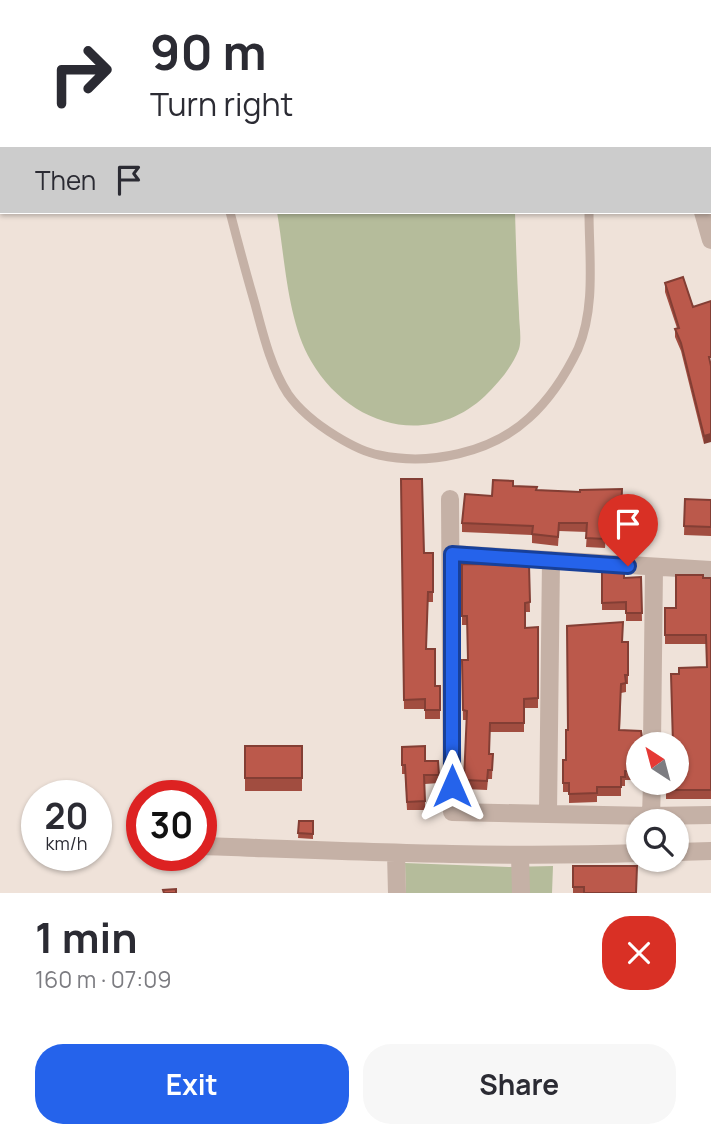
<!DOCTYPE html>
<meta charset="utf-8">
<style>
:root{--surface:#fff;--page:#f7f7f7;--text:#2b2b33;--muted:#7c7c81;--accent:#2563eb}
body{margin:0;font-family:Manrope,sans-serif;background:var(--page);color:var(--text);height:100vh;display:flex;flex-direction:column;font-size:26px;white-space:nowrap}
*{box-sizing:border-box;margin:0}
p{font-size:23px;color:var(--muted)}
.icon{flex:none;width:38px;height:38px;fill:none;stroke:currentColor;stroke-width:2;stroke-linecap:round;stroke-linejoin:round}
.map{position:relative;height:893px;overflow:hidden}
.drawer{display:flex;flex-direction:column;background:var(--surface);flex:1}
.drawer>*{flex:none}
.top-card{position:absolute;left:0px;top:0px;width:712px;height:214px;box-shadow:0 2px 5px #0004;background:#fff;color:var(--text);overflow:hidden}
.needle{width:46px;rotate:324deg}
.tools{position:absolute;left:626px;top:732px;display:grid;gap:14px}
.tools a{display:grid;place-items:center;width:63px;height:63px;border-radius:50%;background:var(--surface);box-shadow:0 2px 5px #0004;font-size:35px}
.speed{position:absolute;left:21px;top:780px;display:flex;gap:14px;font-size:35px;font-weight:700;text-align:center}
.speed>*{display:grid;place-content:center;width:91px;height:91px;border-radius:50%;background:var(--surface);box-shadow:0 2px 5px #0004;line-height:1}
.speed small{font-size:18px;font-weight:400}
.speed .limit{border:10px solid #d22;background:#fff;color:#111}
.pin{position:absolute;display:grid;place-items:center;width:60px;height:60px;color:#fff;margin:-72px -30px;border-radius:50% 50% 50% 0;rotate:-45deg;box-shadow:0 0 7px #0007}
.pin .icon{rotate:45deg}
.me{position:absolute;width:77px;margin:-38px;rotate:0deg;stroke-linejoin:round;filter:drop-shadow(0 0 5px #0008)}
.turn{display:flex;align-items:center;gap:24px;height:147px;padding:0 35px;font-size:32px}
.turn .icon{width:91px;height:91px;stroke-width:2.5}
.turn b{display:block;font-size:49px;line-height:60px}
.then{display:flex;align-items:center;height:66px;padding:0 35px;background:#0003;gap:14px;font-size:26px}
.round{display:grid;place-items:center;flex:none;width:74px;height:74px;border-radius:28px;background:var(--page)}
.overview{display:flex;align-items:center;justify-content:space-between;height:119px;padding:0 35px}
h1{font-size:42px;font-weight:700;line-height:52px}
.primary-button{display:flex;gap:14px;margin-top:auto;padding:14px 35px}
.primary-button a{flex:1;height:80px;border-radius:28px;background:var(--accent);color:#fff;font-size:28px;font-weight:700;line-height:80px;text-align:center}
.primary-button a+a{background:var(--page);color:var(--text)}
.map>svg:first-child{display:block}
</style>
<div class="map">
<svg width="711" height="893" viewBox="0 0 711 893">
<rect width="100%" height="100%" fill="#efe2d9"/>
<path fill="#b5bc9b" d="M243,0H506L507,2H244Z
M277,212H515C516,245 517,279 519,313C519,324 522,339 519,349C511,369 499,382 485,396C427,450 348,425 311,361C287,320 285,258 277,212Z
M405,863L509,867L553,866L552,893H406Z"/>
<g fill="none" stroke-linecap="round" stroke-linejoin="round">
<path stroke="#c5b1a6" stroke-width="9" d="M172,0V2
M617,2L618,0
M230,212C238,243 246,273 255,304C263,334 271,368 288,394C300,411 318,425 336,436C349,444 363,452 379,455C429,466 491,453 529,418C550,399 566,374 578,349C596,307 589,256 589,212"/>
<path stroke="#c5b1a6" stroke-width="18" d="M710,96H711
M703,212L711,240
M450,499L452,812L651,816L711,815
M452,554L711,570
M652,744L654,568
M548,814L551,560
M651,816L652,782
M201,846C347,851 493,858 639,853
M677,852L711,851
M396,853L397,893
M520,855L521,893"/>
</g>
<path fill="#a14d40" d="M665,283L693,307L711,301L704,444L681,351L675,337V329L677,328L665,292Z
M401,479L424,553H433V602H428L426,649L435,686H440V719H425V709H404Z
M513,486L536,490L580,492L622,489L621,525L607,524L605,548L586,547L587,532L559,531L558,546L532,543V535L462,532V523L492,496Z
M685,499L711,500V536L684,535Z
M462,564L529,565L530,612H525V628L538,627V708H524V732H490L489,754H493L492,779H488L487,790L464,789L467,720H463L462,660H468L467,625H462Z
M602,571L624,578L641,577L642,621H626V610H602Z
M703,578H711V799H666V782H677L679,674L706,667V644H665V608H676Z
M622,642H628V684H626V692L621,693L620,730L639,744V780H625V786H621V796H597V802L569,803V792H563V760H566L568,730Z
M245,746H302V791H245Z
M402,747L425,761H438L439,783L425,784V810H407L405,774H402Z
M299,821H313V839L298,838Z
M573,866L637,893H573Z"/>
<path fill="#833e34" d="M711,434V442L704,444V436Z"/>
<path fill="#bb594b" stroke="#833e34" stroke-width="2" d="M0,151H2V191L0,184Z
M683,277L693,307L711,301V357H709L711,366V434L704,436L681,343L675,329L679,328L665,283Z
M401,479H422L424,553H433V592H428L426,649H435V686H440V710H425V699L404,700Z
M493,480L513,481V486L537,487L536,490L580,492V490L622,489L621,516L607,515L605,539L586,538L587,523H559L558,537L532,534L533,526L462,523L465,494L492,496Z
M685,499L711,500V527L684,526Z
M462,564L529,565L530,602L525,603V628L538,627V698L524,699V723H490L489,754H493L492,770H488L487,781L464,780L467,711L463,710L462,660H468L467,616H462Z
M602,571H624V578L641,577L642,613H626V602L602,603Z
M676,575H703V578H711V790H666V782H677V744H673L671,674H679V668L707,667L706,635H665V608H676Z
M623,622L622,642H628V675H625L626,683L621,684L619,730L641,731L643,744H639V771H625V777H621V787H597V793L569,794V783H563V760H566V730H568L567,626Z
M245,746H302V778H245Z
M425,746V761H438L439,775H424L425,801L407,802L405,765H402V747Z
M299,821H313V834L298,833Z
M573,866H637L636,893H584V887H573Z
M176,889V893H164L163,890Z"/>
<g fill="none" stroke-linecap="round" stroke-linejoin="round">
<g stroke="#184099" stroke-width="18">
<path id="route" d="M452,786V554L628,566"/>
</g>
<use href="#route" stroke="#2563eb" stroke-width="12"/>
</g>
</svg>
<div class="tools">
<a><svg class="needle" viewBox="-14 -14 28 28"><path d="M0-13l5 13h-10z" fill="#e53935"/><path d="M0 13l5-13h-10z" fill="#7c7c81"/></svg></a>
<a><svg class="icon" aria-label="search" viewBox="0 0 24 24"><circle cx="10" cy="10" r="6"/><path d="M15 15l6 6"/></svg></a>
</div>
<div class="speed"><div>20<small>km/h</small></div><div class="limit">30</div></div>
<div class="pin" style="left:628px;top:566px;background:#d93025"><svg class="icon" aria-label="arrive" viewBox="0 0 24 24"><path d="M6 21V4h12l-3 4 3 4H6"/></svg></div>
<svg class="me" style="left:452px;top:786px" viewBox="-20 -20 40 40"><path d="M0-17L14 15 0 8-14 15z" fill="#2563eb" stroke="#fff" stroke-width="4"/></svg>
<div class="top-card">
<div class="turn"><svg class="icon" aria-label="right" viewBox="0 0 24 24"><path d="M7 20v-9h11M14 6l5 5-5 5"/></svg><div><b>90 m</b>Turn right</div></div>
<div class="then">Then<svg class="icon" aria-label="arrive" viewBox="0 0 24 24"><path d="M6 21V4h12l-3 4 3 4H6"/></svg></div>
</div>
</div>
<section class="drawer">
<div class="overview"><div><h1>1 min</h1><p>160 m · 07:09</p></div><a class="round" style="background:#d93025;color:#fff"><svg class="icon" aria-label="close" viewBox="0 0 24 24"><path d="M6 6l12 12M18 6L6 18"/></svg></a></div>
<div class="primary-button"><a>Exit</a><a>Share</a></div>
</section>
